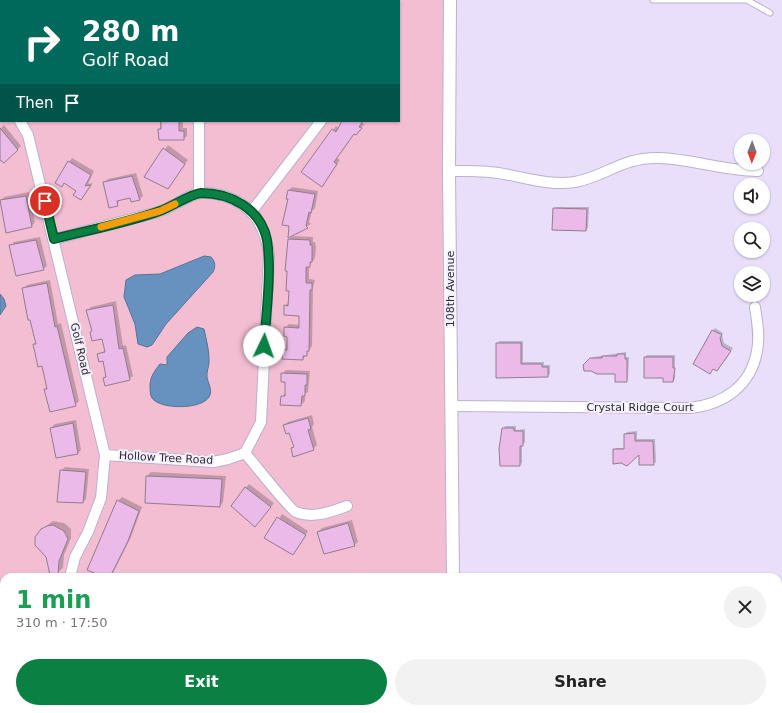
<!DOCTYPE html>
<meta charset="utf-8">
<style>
:root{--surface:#fff;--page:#f2f2f2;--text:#222;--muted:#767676;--accent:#0b8043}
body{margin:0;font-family:"DejaVu Sans",sans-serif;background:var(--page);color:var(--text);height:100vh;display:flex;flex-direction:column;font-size:15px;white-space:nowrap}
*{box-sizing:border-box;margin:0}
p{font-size:13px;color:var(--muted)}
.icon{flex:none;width:22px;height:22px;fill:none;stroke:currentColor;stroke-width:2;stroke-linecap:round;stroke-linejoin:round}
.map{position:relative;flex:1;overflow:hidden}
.details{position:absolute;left:0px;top:573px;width:782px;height:140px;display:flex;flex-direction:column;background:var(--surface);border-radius:12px 12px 0 0;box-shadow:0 1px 3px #0004}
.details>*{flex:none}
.hud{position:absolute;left:0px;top:0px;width:400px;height:122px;box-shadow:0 1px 3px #0004;background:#00695c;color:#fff;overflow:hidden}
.needle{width:26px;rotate:181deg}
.fabs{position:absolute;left:734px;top:134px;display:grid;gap:8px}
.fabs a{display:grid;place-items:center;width:36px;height:36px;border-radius:50%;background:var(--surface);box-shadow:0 1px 3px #0004;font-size:20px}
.pin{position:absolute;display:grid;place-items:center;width:34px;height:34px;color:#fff;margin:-17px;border:2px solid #fff;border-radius:50%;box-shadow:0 1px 4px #0007}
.me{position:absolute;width:44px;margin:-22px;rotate:3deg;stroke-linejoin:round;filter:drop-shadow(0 0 3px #0008)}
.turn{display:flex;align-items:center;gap:14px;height:84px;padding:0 16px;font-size:18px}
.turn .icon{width:52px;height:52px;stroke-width:2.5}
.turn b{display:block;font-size:28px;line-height:34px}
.then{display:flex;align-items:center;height:38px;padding:0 16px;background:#0003;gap:8px;font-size:15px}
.round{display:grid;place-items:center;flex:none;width:42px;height:42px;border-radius:21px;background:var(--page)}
.overview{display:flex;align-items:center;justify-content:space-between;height:68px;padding:0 16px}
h1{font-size:24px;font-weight:800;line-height:30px;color:#1e9e55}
.button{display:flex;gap:8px;margin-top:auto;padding:8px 16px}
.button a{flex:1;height:46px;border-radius:24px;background:var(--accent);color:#fff;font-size:16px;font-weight:800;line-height:46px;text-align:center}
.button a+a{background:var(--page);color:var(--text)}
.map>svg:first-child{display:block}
</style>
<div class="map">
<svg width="782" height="713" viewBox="0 0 782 713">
<rect width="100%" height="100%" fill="#e9dffb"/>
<path fill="#f3bed2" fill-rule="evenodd" d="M0,0H445L453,577H4V709H455V713H0ZM1,1H399V121H1Z"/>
<path fill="#6792bf" stroke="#567396" d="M204,256L211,257C215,261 216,266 213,272L166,324L152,345L147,347L138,344L135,324L124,297L126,280L135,275L160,274Z
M0,294L4,299L6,306L0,315Z
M197,327L204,329C206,339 209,349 209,359C210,365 206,372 207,377C208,383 212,389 210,395C205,410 160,410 152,398C150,395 150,389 150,386C150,377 155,370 160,364L167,365V357L188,333Z
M220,709H234L247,713H219Z"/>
<path fill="#0003" d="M211,0H254V1H212Z
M312,0H338L339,1H313Z
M0,60H1V87H0Z
M160,121H183V128H187V136L183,139H160Z
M344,121H363L362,123L365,124L355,133L337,158L340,160L325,182L333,130L336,126L339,128Z
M4,125L21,146L4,162L0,158V129Z
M168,145L188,160L168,188L146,177Z
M72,158L94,171L88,184L93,183L81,199L77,191L65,183L62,186L69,162Z
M136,173L143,196L139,200L131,197L120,199L117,205L104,183L108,179Z
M292,187L318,191L315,208L312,211L309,222L311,224L289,236V190Z
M29,192L35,222L32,226L1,201L4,197Z
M556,207H589L588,228L586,230L554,209Z
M293,236L313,237V242H315L316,247L315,258L309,266V279L315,280L313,287L312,346L303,359L284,351L288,347V336L285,328L289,324L300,325V315L285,306L289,302V239Z
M40,237L47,266L43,269L11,246L14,242Z
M50,280L58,324L61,323L79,401L75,405L45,390L48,387L42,365L34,344L37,342L24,289L27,285Z
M116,301L123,346L126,345L133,376L129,379L104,378L107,375L104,360L98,354L106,350L103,338L93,331L88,310L91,307Z
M715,328L723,333L722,335L724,343L733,348L725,361L713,331Z
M499,341H523V362H544V365H550V374L547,376L497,377V344Z
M626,352V357H629L628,379L626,381L616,373L585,366L594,357Z
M647,355H675V379L673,381L664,377L645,357Z
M286,370L310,371L308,392L305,394V401L301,405L282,397L286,392V381L282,374Z
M312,415L314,424L312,427L317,445L313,449H292L295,446L290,432L284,425L288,422Z
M76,420L81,450L78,453L51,428L55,424Z
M505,426H516V430L525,429V442L522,445V463L519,465L503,429Z
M637,431V439H655L656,462L653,464L640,453L614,450L616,448H625V435L627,432Z
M65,467L89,469L86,499L83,502L61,471Z
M151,472L226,476L223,502L220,506L147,476Z
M249,484L274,503L255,526L232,506Z
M122,497L142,507L131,537L112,575L110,577H106L103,538L118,501Z
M282,514L308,531L296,550L266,538Z
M352,520L358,542L354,545L318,532L322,528Z
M53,521L64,523L71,529V538L64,555L63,568L52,577L42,529Z
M71,709H81L86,713H68Z
M121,709H133L125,713Z"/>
<path fill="#ebbae8" stroke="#927c90" d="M161,121H179V131H184V140H159L158,129H161Z
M342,121H363L359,127L362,128L356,135L354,134L334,162L337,164L322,187L301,172L332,129L336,132Z
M0,128L18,150L4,163L0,160Z
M163,148L185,164L168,189L144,177Z
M68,161L91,175L85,186L91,185L81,200L73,195L76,191L64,183L62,187L55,183Z
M132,176L140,200L131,202L130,198L117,201L118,206L109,208L103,182Z
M288,190L315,194L311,213L309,212L306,226L308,228L288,238L289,226L282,225L288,199H286Z
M26,196L32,227L6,233L0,200Z
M553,208L587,209L586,231L552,230Z
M288,239L310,240V245H312V262H310V267H306V283H312V290H310L309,351H307V356H303V360L282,359L283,350H287V337L284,336V327L299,328V316L284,315V305L288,306L289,291H286L287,271H285Z
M36,240L44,270L16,276L9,245Z
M47,283L55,327L57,326L76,406L50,412L44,389H47L42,366L38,367L33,344H36L30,320H28L22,288Z
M113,305L119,349L123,348L130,380L105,386L103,378L106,377L103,361L99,362L97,354L105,352L102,339L92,341L90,332L92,331L86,310Z
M712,330L722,335L720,338L722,346L731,351L717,371L713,369L710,374L693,364Z
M496,343H521V364H542V367H548V377L496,378Z
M617,354H625V359H627V382H615V374H597L591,371H584L583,365L590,358H602V356H617Z
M644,357H673V368H675L673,382H663V378H644Z
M281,373L307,374V385H305V396H302L301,406L280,405L281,396H285V382H281Z
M308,418L311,429L308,430L314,450L293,457L291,448L294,447L289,433L286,434L283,425Z
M73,423L78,454L56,458L50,428Z
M502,428H514V431H523V446H520V466H500L499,449Z
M635,433V441H653L654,465H639V455L627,466L621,463L613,464V449H624V434Z
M60,470L86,472L83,503L57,502Z
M146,476L222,479L220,507L145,503Z
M245,487L271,507L255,527L231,506Z
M117,500L139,511L128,541L110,577H103L87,570Z
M277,517L306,535L293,555L264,538Z
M348,523L355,546L324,554L317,532Z
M53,525L64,531L68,539L59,561L58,576L50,575L46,557L35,545V537L41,529L47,526Z"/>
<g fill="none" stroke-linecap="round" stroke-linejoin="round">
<g stroke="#bbb1cc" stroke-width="7">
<path id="service" d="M653,0H747L770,13
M455,710L475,713"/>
</g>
<g stroke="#bbb1cc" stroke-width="12">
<path id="minor" d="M0,110L1,111
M20,121L28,135L105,455L101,498L88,532L75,557L70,577
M449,171C467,171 486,170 504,174C527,178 551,186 575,182C607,176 622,157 659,158C693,159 723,171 758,171
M199,193V121
M252,211L321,121
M55,239C89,230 123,221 158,212C172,208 185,196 200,193C207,192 216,194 224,196C253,205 265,225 269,254L261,422L245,453L228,459L213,462L105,455
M451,406L689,408C723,405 751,386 757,351C760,336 757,321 755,307
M245,453C253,462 290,510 296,512C313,519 330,512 347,506
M103,709L105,713"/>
</g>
<g stroke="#bbb1cc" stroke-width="14">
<path id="tertiary" d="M450,0L449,171L453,577
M455,709V713"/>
</g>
<use href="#service" stroke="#fff" stroke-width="5"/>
<use href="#minor" stroke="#fff" stroke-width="10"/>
<use href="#tertiary" stroke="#fff" stroke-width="12"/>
</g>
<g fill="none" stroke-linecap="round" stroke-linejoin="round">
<g stroke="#07532c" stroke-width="10">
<path id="route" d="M45,201L54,239C89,230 126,223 160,211C172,207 190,194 201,193C231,193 261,209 267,240C272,270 266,315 264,346"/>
</g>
<use href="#route" stroke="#0b8043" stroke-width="7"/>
<path stroke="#f59e0b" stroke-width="7" d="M101,227L160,211L175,204"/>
</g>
<g text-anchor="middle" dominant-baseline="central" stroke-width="4" stroke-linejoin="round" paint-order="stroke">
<g font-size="11" fill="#2e2a35" stroke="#f3effb">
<text transform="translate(450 289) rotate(-90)">108th Avenue</text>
<text transform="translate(80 349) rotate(77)">Golf Road</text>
<text x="640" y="407">Crystal Ridge Court</text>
<text transform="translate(166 458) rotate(3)">Hollow Tree Road</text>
</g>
</g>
</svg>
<div class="fabs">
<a><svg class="needle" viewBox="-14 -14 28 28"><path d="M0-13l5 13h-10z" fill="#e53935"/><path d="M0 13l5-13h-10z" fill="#767676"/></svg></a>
<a><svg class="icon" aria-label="sound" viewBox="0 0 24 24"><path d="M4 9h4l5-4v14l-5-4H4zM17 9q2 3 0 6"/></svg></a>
<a><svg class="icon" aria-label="search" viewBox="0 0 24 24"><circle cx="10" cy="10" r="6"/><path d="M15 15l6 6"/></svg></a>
<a><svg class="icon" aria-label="layers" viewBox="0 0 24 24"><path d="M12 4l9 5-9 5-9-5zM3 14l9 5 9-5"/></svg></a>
</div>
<div class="pin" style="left:45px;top:201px;background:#d93025"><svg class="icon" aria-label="arrive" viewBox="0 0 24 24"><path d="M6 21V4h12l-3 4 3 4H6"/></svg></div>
<svg class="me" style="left:264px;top:346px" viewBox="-20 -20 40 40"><circle r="19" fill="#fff"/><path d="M0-13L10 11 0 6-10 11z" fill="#0b8043"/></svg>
<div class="hud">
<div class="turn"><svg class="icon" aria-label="right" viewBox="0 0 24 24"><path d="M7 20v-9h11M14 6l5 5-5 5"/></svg><div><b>280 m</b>Golf Road</div></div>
<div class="then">Then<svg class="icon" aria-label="arrive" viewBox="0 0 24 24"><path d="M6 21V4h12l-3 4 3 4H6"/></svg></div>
</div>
<section class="details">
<div class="overview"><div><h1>1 min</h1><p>310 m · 17:50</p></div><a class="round"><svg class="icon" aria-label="close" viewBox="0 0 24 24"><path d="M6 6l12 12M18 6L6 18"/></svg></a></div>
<div class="button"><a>Exit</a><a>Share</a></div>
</section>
</div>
